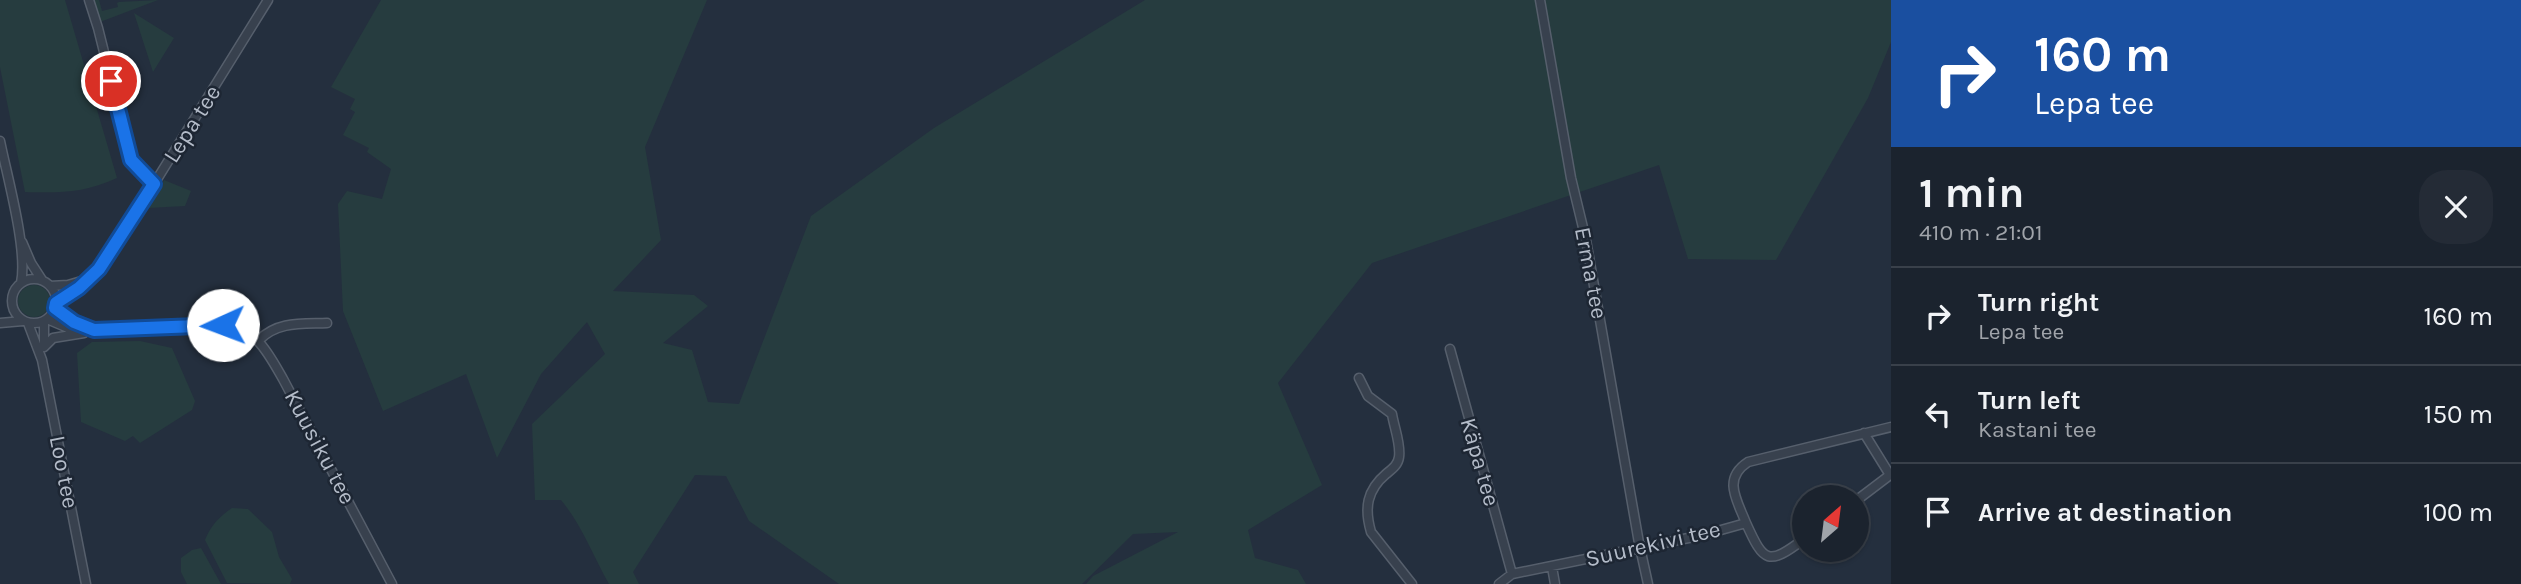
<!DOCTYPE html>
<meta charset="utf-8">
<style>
:root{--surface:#1b232e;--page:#242b36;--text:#f1f3f6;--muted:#a0a4aa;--line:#39404a}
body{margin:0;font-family:Karla,sans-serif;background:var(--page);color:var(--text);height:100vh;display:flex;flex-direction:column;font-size:26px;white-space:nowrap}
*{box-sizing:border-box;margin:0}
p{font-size:23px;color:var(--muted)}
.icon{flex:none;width:38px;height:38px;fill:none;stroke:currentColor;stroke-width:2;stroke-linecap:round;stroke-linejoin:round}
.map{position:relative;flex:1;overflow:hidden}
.side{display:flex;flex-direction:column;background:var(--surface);width:630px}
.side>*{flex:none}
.top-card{background:#1a4fa0;color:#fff;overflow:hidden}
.needle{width:46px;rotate:28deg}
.fabs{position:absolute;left:1792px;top:485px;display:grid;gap:14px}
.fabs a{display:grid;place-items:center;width:77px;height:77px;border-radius:50%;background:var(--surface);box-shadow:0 2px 5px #0004,0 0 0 2px var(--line);font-size:35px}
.pin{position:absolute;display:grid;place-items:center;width:60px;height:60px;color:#fff;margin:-30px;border:4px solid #fff;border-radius:50%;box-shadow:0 2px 7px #0007}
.me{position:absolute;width:77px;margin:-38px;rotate:268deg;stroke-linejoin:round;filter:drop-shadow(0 0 5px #0008)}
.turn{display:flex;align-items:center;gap:24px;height:147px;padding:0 28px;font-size:32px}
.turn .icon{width:91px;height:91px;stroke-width:2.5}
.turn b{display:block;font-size:49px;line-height:60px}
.round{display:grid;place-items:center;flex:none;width:74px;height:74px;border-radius:28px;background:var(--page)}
.head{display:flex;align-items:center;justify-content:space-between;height:119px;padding:0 28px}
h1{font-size:42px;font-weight:700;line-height:52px}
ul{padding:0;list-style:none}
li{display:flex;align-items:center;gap:21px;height:98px;padding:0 28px;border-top:2px solid var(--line)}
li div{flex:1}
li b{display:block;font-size:26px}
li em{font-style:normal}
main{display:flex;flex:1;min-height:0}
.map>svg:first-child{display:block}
</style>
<main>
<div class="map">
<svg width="1891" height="584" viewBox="0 0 1891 584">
<rect width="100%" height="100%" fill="#242f3e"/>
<path fill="#263c3f" d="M0,0H65L117,178C84,193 61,193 25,192L0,67Z
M93,0H99L102,11L118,7L117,3L119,2L158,0L100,22Z
M381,0H707L645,147L661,240L613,291L694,295L708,306L663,343L692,350L708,402L739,404L811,216L934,128L1145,0H1891V42L1868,98L1776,260L1688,259L1659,165L1372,263L1278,383L1322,485L1248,530L1255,558L1298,570L1306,584H1086L1093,576L1178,532L1133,534L1082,584H839L749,521L726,476L695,475L633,572L639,584H609C593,556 582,525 561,500H535L532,424L605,354L587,322L541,374L497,458L466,374L383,411L343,311L338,204L347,191L382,199L391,169L367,152L369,148L343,135L355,112L350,109L355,99L331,87Z
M134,13L174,38L153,72Z
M164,180L191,191L185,206L148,208Z
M18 301a16 16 0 1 1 32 0a16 16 0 1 1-32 0Z
M140,341L172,348L195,401L192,410L140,443L133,436L125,441L81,422L77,353L92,342Z
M232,508L248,509L272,532L279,557L292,579L290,584L227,583L205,540C211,525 219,517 232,508Z
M201,548L221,584H187L181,572V558L192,550Z"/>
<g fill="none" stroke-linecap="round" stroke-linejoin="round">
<g stroke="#565f6c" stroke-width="11">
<path id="minor" d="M89,0L98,28L131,160L154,185
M1540,0L1571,178L1586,240L1639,543L1648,584
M0,141C7,176 28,250 21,283
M22,242L31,263L42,280
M12 301a22 22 0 1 1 44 0a22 22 0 1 1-44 0Z
M50,286L68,285L85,280
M56,303L79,288L107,260L268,0
M55,308L74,322L88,328
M47,319L68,328L80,330L223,325C256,327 268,353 283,379L392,584
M0,323L23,321
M28,323L42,360L86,584
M259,340C278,321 302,324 327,323
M44,346V321
M44,347L53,338L84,333
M1450,349L1512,574
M1359,378L1368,396L1392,414C1394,427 1401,444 1399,457C1398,465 1392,469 1386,474C1367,490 1364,508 1371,532L1412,584
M1857,500L1890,475L1864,433
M1746,523C1764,563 1768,566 1804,539
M1552,567L1555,584
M1499,584L1512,574L1703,535L1746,523C1737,500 1722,479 1748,462L1891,427"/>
</g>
<use href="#minor" stroke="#38414e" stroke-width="8"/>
</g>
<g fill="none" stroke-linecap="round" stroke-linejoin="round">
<g stroke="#114b97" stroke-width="18">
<path id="route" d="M111,81L131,160L154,184L99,269L79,288L56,303L55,308L74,322L94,330L223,325"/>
</g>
<use href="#route" stroke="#1a73e8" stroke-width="12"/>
</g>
<g text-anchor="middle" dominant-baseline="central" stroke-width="5" stroke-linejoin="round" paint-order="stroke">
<g font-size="23" fill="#b4bcc9" stroke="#1d2633">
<text transform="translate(192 124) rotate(-58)">Lepa tee</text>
<text transform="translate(1591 273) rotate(79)">Erma tee</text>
<text transform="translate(320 447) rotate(62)">Kuusiku tee</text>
<text transform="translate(1480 462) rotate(74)">Käpa tee</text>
<text transform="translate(64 472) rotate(79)">Loo tee</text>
<text transform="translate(1653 544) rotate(-13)">Suurekivi tee</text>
</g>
</g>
</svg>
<div class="fabs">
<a><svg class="needle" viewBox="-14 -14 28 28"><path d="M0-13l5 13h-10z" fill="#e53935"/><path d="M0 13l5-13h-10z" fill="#a0a4aa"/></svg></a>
</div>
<div class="pin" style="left:111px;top:81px;background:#d93025"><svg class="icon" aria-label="arrive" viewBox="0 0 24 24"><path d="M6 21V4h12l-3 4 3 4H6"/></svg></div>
<svg class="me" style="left:223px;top:325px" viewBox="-20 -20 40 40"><circle r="19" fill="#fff"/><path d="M0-13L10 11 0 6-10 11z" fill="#1a73e8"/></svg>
</div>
<section class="side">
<div class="top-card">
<div class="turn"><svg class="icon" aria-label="right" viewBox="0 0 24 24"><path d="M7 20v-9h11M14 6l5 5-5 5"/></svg><div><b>160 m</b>Lepa tee</div></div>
</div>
<div class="head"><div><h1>1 min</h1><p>410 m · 21:01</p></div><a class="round"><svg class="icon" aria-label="close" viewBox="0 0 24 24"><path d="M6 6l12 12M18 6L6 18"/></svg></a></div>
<ul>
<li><svg class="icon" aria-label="right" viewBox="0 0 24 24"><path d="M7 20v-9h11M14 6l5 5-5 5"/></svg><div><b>Turn right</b><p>Lepa tee</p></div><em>160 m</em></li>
<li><svg class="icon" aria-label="left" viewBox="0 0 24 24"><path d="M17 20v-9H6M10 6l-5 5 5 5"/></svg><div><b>Turn left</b><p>Kastani tee</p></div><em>150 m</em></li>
<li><svg class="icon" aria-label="arrive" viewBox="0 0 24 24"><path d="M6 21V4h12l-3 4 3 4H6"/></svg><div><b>Arrive at destination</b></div><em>100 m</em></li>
</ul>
</section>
</main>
